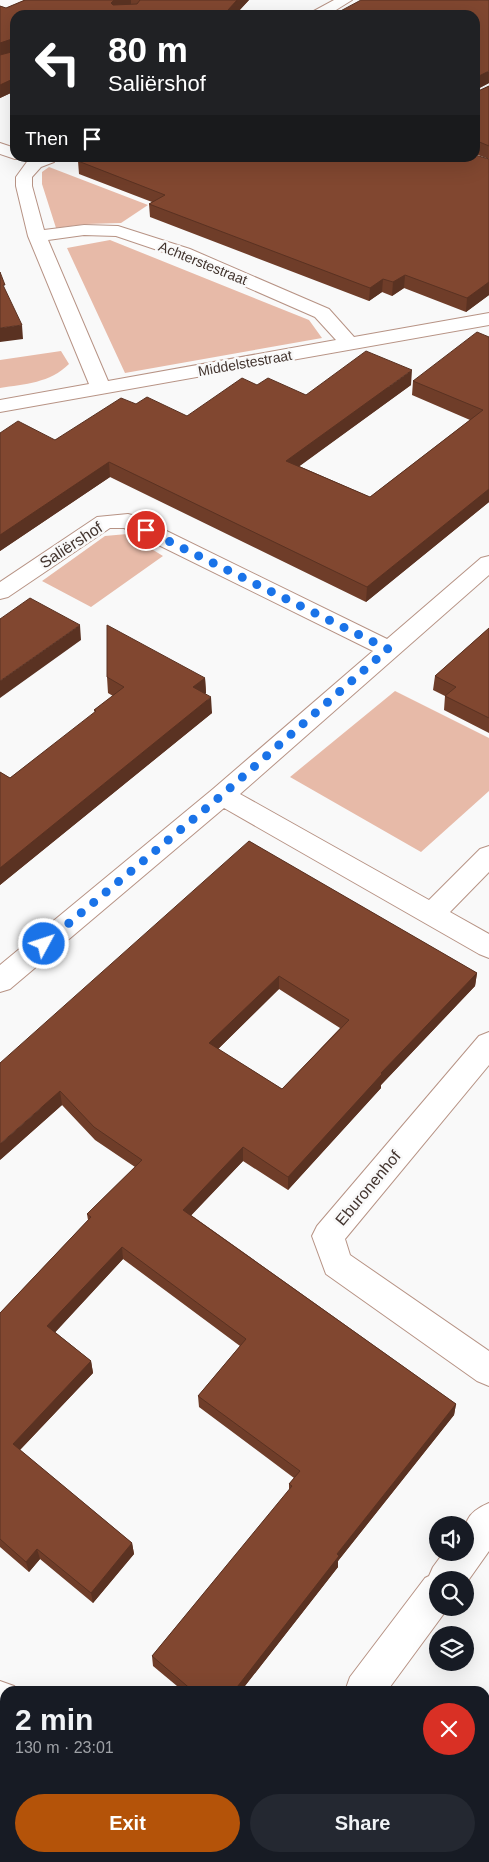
<!DOCTYPE html>
<meta charset="utf-8">
<style>
:root{--surface:#171b24;--page:#242831;--text:#f1f3f6;--muted:#9ea1a6;--accent:#b45309}
body{margin:0;font-family:Arial,sans-serif;background:var(--page);color:var(--text);height:100vh;display:flex;flex-direction:column;font-size:19px;white-space:nowrap}
*{box-sizing:border-box;margin:0}
p{font-size:16px;color:var(--muted)}
.icon{flex:none;width:28px;height:28px;fill:none;stroke:currentColor;stroke-width:2;stroke-linecap:round;stroke-linejoin:round}
.map{position:relative;flex:1;overflow:hidden}
.side{position:absolute;left:0px;top:1686px;width:490px;height:176px;display:flex;flex-direction:column;background:var(--surface);border-radius:15px 15px 0 0;box-shadow:0 5px 20px #0002}
.side>*{flex:none}
.guide{position:absolute;left:10px;top:10px;width:470px;height:152px;border-radius:15px;box-shadow:0 5px 20px #0002;background:#202124;color:#fff;overflow:hidden}
.buttons{position:absolute;left:429px;top:1516px;display:grid;gap:10px}
.buttons a{display:grid;place-items:center;width:45px;height:45px;border-radius:50%;background:var(--surface);box-shadow:0 5px 20px #0002;font-size:25px}
.pin{position:absolute;display:grid;place-items:center;width:42px;height:42px;color:#fff;margin:-21px;border:2px solid #fff;border-radius:50%;box-shadow:0 1px 5px #0007}
.me{position:absolute;width:55px;margin:-28px;rotate:50deg;stroke-linejoin:round;filter:drop-shadow(0 0 4px #0008)}
.turn{display:flex;align-items:center;gap:18px;height:105px;padding:0 15px;font-size:22px}
.turn .icon{width:65px;height:65px;stroke-width:2.5}
.turn b{display:block;font-size:35px;line-height:42px}
.then{display:flex;align-items:center;height:48px;padding:0 15px;background:#0003;gap:10px;font-size:19px}
.round{display:grid;place-items:center;flex:none;width:52px;height:52px;border-radius:26px;background:var(--page)}
.head{display:flex;align-items:center;justify-content:space-between;height:85px;padding:0 15px}
h1{font-size:30px;font-weight:800;line-height:38px}
.cta{display:flex;gap:10px;margin-top:auto;padding:10px 15px}
.cta a{flex:1;height:58px;border-radius:30px;background:var(--accent);color:#fff;font-size:20px;font-weight:800;line-height:58px;text-align:center}
.cta a+a{background:var(--page);color:var(--text)}
.map>svg:first-child{display:block}
</style>
<div class="map">
<svg width="489" height="1862" viewBox="0 0 489 1862">
<rect width="100%" height="100%" fill="#f9f9f9"/>
<path fill="#e7baa8" d="M49,167L148,205L121,223L87,224L56,228L42,184V172Z
M110,240L309,320L322,338L125,373L67,248Z
M61,351L69,364C50,383 25,384 0,388V360Z
M127,534L163,556L91,607L42,581L105,536Z
M395,691L489,738V791L421,852L290,777Z"/>
<g fill="none" stroke-linecap="round" stroke-linejoin="round">
<g stroke="#b79385" stroke-width="2">
<path id="street" d="M334,0H352L328,15H310L312,12Z
M0,143L15,148V158H21L15,159L0,154Z
M34,158H56L54,162L41,167L32,177V186L44,230L84,225L118,226L190,249L329,309L354,337L489,313V325L0,412V400L89,384L28,236L16,186V177L29,159ZM84,235L116,236L178,257L315,317L336,340L108,381L48,240Z
M128,514L136,516L387,639L481,558L489,556V575L240,794L429,900L480,849L489,846V872L450,912L489,934V958L479,954L224,808L10,989L0,992V965L213,789L373,651L124,528H110L8,597L0,599V582L97,517Z
M489,1032V1065L345,1239L350,1255L489,1351V1386L477,1381L326,1274L312,1236L317,1226L479,1036Z
M489,1503V1551L465,1585V1580H438V1608H448L387,1691H345L350,1677L425,1578L429,1576L433,1567L444,1552H465C465,1527 461,1515 489,1503Z
M0,1681L14,1686L19,1691H5V1723L0,1721Z
M151,1858H194L196,1862H152Z
M220,1858H262L261,1862H218Z"/>
</g>
<use href="#street" fill="#fff" fill-rule="evenodd"/>
</g>
<path fill="#6f3d29" fill-rule="evenodd" d="M25,0H249L237,13L15,15V91L0,98V6L6,8Z
M475,15L489,83L476,90V92L489,86V159L475,154Z
M489,159V295L466,312L404,288L392,296L382,292L369,301L150,217L149,204L152,202L79,174L78,161Z
M489,337V502L366,602L110,477L0,551V433L55,440L136,404L187,416L257,385L306,395L411,385L299,466L370,497L470,420L412,395L413,381Z
M489,628V733L444,710L445,696L433,690L435,676Z
M107,677L205,678L206,693L205,694L212,713L0,885V772L10,778L95,713L94,710L113,696L108,693Z
M249,841L477,973L475,986L381,1085V1088L288,1190L243,1161L191,1215L456,1404L454,1415L338,1561V1567L241,1691H183L153,1666L152,1656L289,1490V1484L294,1478L199,1407L198,1396L240,1346L123,1259L55,1332L91,1361L93,1373L20,1450L132,1543L134,1554L93,1603L40,1559L29,1572L0,1547V1313L88,1220L87,1214L135,1167L95,1140L62,1105L0,1160ZM279,989L340,1028L282,1089L218,1049Z
M439,1858H485L489,1862H444Z"/>
<path fill="#5a3222" d="M114,0H131V5L115,10L111,3Z
M237,0H249L235,15L228,10Z
M15,38V51L0,55V43Z
M489,71V83L475,90V78Z
M15,78V91L0,98V85Z
M405,275L404,288L392,296L393,282Z
M383,279L382,292L369,301L370,288Z
M489,282V295L466,312L467,298Z
M22,325L23,339L0,342V328Z
M412,370L411,385L286,476V461Z
M109,462L110,477L0,551V535Z
M489,489V502L366,602L367,587Z
M80,625L81,640L0,698V681Z
M205,678L206,693L193,703V687Z
M211,697L212,713L0,885V868Z
M477,973L475,986L381,1085V1088L288,1190V1177L381,1073Z
M279,976V989L210,1057L209,1043Z
M60,1091L62,1105L0,1160V1144Z
M243,1147V1161L184,1223L183,1210Z
M122,1247L123,1259L50,1338L47,1326Z
M91,1361L93,1373L15,1455L13,1444Z
M456,1404L454,1415L338,1561V1567L241,1691H234L337,1554Z
M132,1543L134,1554L93,1603L91,1593Z
M37,1549L40,1559L29,1572L26,1562Z"/>
<path fill="#814730" stroke="#5a3222" fill-rule="evenodd" d="M25,0H114L111,3L113,5L137,4L140,0H237L228,10L244,15H15V41V38L0,43V6L6,8Z
M361,0H489V71L475,78V15H333Z
M15,51V78L0,85V55Z
M475,84L476,92L489,86V146L477,141H475Z
M475,155L489,159V282L467,298L405,275L393,282L383,279L370,288L149,204L165,195L78,161L84,158H475Z
M0,272L5,285H3L22,325L0,328Z
M477,332L489,337V489L367,587L109,462L0,535V433L18,421L55,440L121,398L136,404L147,397L187,416L242,378L257,385L268,378L306,395L366,351L412,370L286,461L370,497L483,410L413,381Z
M30,598L80,625L0,681V619Z
M107,625L205,678L193,687L211,697L0,868V772L10,778L96,711L94,710L124,687L107,677Z
M489,628V718L445,696L456,687L435,676Z
M249,841L477,973L381,1073L382,1074L288,1177L243,1147L183,1210L456,1404L337,1554L339,1556L234,1691H193L152,1656L292,1486L289,1484L300,1471L198,1396L246,1339L122,1247L47,1326L91,1361L13,1444L132,1543L91,1593L37,1549L26,1562L0,1539V1313L91,1217L87,1214L142,1160L94,1127L60,1091L0,1144V1063ZM279,976L349,1020L282,1089L209,1043Z
M489,1727V1862H450L452,1858H485V1732Z"/>
<g fill="none" stroke-linecap="round" stroke-linejoin="round">
<path stroke="#1a73e8" stroke-width="9" stroke-dasharray="0 16.2" d="M44,944L222,795L388,649L146,530"/>
</g>
<g text-anchor="middle" dominant-baseline="central" stroke-width="5" stroke-linejoin="round" paint-order="stroke">
<g font-size="14" fill="#43352f" stroke="#f9f9f9">
<text transform="translate(203 263) rotate(22)">Achterstestraat</text>
<text transform="translate(245 363) rotate(-10)">Middelstestraat</text>
</g>
<g font-size="16" fill="#43352f" stroke="#f9f9f9">
<text transform="translate(71 545) rotate(-33)">Saliërshof</text>
<text transform="translate(368 1188) rotate(-50)">Eburonenhof</text>
</g>
</g>
</svg>
<div class="buttons">
<a><svg class="icon" aria-label="sound" viewBox="0 0 24 24"><path d="M4 9h4l5-4v14l-5-4H4zM17 9q2 3 0 6"/></svg></a>
<a><svg class="icon" aria-label="search" viewBox="0 0 24 24"><circle cx="10" cy="10" r="6"/><path d="M15 15l6 6"/></svg></a>
<a><svg class="icon" aria-label="layers" viewBox="0 0 24 24"><path d="M12 4l9 5-9 5-9-5zM3 14l9 5 9-5"/></svg></a>
</div>
<div class="pin" style="left:146px;top:530px;background:#d93025"><svg class="icon" aria-label="arrive" viewBox="0 0 24 24"><path d="M6 21V4h12l-3 4 3 4H6"/></svg></div>
<svg class="me" style="left:44px;top:944px" viewBox="-20 -20 40 40"><circle r="17" fill="#1a73e8" stroke="#fff" stroke-width="3"/><path d="M0-11L8 9 0 5-8 9z" fill="#fff"/></svg>
<div class="guide">
<div class="turn"><svg class="icon" aria-label="left" viewBox="0 0 24 24"><path d="M17 20v-9H6M10 6l-5 5 5 5"/></svg><div><b>80 m</b>Saliërshof</div></div>
<div class="then">Then<svg class="icon" aria-label="arrive" viewBox="0 0 24 24"><path d="M6 21V4h12l-3 4 3 4H6"/></svg></div>
</div>
<section class="side">
<div class="head"><div><h1>2 min</h1><p>130 m · 23:01</p></div><a class="round" style="background:#d93025;color:#fff"><svg class="icon" aria-label="close" viewBox="0 0 24 24"><path d="M6 6l12 12M18 6L6 18"/></svg></a></div>
<div class="cta"><a>Exit</a><a>Share</a></div>
</section>
</div>
